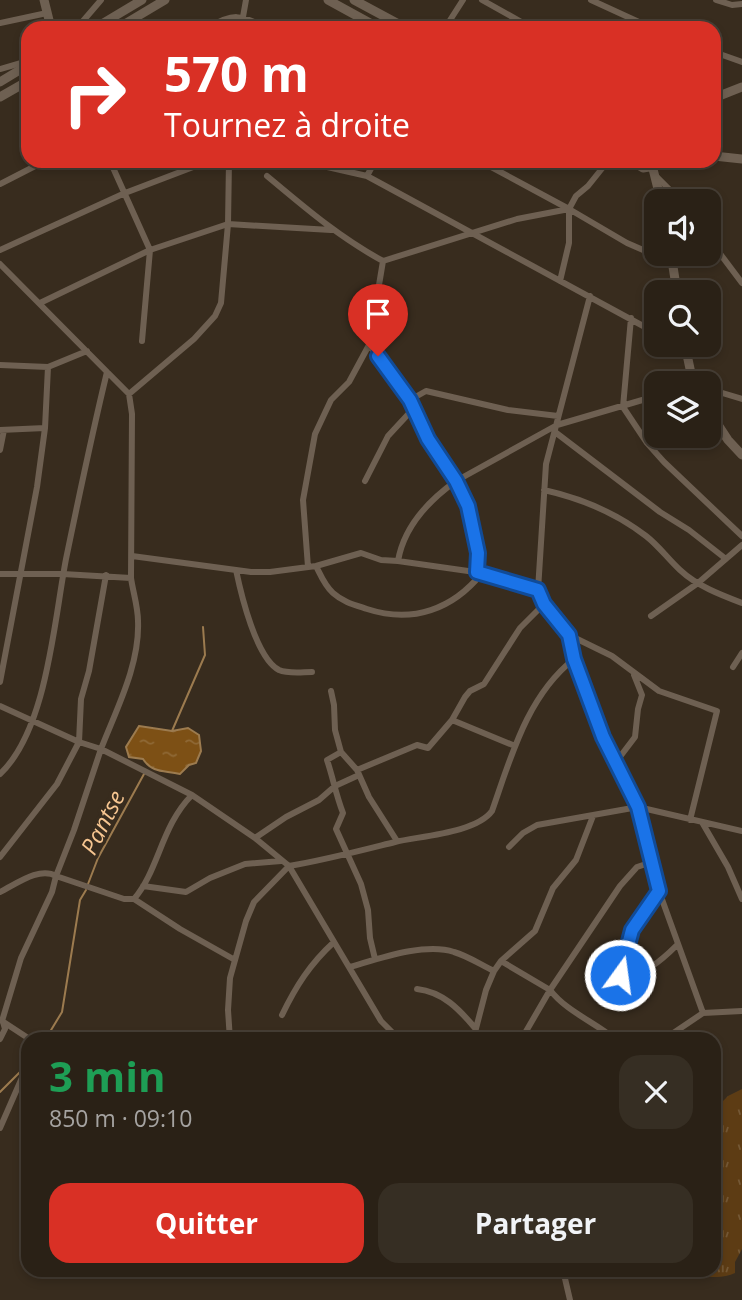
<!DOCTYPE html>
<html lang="fr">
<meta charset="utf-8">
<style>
:root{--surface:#2a2116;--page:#362e23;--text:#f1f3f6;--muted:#a5a3a1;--line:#463e35;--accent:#d93025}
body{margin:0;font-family:"Open Sans",sans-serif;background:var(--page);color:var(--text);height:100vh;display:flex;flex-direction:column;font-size:26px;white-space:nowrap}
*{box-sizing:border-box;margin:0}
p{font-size:23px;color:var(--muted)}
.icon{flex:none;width:38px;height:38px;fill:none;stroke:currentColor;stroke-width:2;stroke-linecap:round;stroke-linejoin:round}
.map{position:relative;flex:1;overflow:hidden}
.side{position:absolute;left:21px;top:1032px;width:700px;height:245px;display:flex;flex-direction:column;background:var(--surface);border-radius:21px;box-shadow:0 4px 10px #0003,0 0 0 2px var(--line)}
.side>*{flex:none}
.guide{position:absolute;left:21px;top:21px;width:700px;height:147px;border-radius:21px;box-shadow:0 4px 10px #0003,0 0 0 2px var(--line);background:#d93025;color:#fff;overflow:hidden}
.tools{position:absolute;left:644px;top:189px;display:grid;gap:14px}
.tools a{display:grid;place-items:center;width:77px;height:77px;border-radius:14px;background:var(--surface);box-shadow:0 4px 10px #0003,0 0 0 2px var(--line);font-size:35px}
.pin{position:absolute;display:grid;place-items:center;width:60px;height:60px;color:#fff;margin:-72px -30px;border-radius:50% 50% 50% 0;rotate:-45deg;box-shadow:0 0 7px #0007}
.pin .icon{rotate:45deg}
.me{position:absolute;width:77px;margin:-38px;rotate:14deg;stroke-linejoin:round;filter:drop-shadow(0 0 5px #0008)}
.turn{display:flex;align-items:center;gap:24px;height:147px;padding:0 28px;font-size:32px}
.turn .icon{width:91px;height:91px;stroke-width:2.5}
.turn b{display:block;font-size:49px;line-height:60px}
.round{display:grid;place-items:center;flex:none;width:74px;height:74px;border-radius:21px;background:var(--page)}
.head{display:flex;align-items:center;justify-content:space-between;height:119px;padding:0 28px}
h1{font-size:42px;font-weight:700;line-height:52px;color:#1e9e55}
.primary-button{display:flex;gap:14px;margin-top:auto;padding:14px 28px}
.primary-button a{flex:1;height:80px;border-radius:21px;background:var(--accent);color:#fff;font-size:28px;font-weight:700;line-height:80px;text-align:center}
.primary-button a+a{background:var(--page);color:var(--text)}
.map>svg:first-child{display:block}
</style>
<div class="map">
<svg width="742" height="1300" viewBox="0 0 742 1300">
<defs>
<pattern id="grass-tufts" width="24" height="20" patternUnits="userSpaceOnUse" patternTransform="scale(1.75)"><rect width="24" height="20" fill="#5d3c14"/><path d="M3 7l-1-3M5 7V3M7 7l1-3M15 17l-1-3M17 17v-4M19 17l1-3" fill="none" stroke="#745835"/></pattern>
<pattern id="water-ripples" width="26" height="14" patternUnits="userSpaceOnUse" patternTransform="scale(1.75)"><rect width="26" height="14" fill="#7d5015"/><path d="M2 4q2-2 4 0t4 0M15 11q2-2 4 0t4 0" fill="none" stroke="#8f6936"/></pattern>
</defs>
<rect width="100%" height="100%" fill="#382c1e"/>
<path fill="url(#grass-tufts)" d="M742,1089V1249L735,1262V1273C721,1280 701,1277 687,1271L714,1270V1110L728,1096Z"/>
<path fill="url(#water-ripples)" stroke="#9c7b4f" stroke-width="2" d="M139,726L172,731L188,728L199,735L201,751L196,763L189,765L180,774C165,770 153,774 143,759L129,757L126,747Z"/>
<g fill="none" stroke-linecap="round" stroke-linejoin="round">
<path stroke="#9c7b4f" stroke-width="2" d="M172,731L205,655L203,627
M88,884L98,858L144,774
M45,1040L62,1012L80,900L86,890
M0,1092L22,1070"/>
<path stroke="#6e6052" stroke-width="6" d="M482,0L532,28
M591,0L652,28
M716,0L732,5L742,4
M0,23L47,13
M83,28V21L101,0
M208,28C232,13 241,14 266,28
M241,28L246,0
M445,28L463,0
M714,52L742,62
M0,69L28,61
M110,161L150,250L142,341
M301,161L367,176L656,333
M480,161L569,209L627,243L673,263
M655,175L681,201
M267,176C304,207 340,238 383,261L517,219L569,209
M367,176L375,161
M0,184L45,161
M709,239L742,283
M0,250L125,193L209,161
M0,264L129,394L194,339L215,316L221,303L228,224L229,161
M560,281L569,243V209L576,196L588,186L608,161
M590,296L546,464L538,590L544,604L569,635L612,656L659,691L717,711L690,820
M40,303L150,250L228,224L331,230
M631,318L623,407L647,443L664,462L742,536
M369,345L410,400L428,439L456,481L557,425L656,396
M0,365L48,367L87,351
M709,389L742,399
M410,400L426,391L508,410L558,416
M0,430L45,428L48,367
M555,432L660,512L689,530L726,559
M0,450L4,430
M365,481L388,436L413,409
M544,490C580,498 616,513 646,536C659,546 668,559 680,570C697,586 721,595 742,603
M132,556L251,572H270L316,566L361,553L381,560L398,561C404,526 428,501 456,481C470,510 480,539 477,572
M398,561L482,573L538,590
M316,566C321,576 325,586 333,593C343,602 355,605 367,609C413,624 453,609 482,573
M308,567L303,500L315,434L331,400L349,382L369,345L383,261
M236,570C241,594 256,658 279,670C288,674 302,672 312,672
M0,574H63L131,578L132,414L129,394
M651,616L698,583L742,545
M569,635C583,696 611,751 638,807L742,831
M733,667L742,653
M0,682L37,487L45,428
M331,691L334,705L335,730L341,752L357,770L369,797L397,841
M0,706L79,742L81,699L89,671L106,575
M452,720L515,746
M341,752L327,760C333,778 336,795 343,813L336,829L361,884L368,910L370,938L375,959
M616,762L635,737L638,709L642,695L634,675
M357,770L417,745L428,748L452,720L465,697L470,691L484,684L520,628L544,604
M0,774C47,730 54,621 66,559C79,496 92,434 107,372
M192,795C161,826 159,870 134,899H124L56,876L74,830L101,749L192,795L255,838L289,866L254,902L246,921L230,978L228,1010L230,1040
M703,824L728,867L742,899
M255,838L286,817L319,800L335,786L359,775
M509,847L523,833L537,825L638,807L659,891L703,1013
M0,857L57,784L79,742L101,749C116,710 140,665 138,621C138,607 133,592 131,578
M143,886L186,892L210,878L245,864L281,861
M659,891C642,915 618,945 621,976C642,978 663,959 677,945
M0,892C15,885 39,866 56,876L52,892L21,958L2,1021L0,1020
M134,899L180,929L235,960
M501,961L550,990L521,1040
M350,967C378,959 425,942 454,952C468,956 481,965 494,971
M417,989C443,992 459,1009 475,1028
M282,1015C296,986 310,964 334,942
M2,1021L31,1040
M0,1039L5,1029L3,1022
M400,1040L381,1021L289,866C325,860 359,851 395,842C420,836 476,833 492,811C511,757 527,696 574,659
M473,1040L486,990L494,971L501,961L535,931L553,888L576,860L593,816
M616,1040C595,1022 567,1012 550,990L620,886L637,867L652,862
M663,1040L703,1013L742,1011
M0,1128L24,1073L28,1060
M563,1270L570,1300"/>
<path stroke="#6e6052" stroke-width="9" d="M44,0L51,28
M328,0L379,28
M354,0L406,28
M95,28L142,0
M118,28L165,0
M0,82L28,65
M0,97L28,81
M714,98L742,87
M714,156L742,159
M632,161L643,168L649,167L653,163
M652,165L661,201
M671,254L677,292
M685,345L693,383
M709,411L728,440L742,455"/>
</g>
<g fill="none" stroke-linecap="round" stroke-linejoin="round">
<g stroke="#114b97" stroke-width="18">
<path id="route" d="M378,356L410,400L428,439L456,481L468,506L478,553L477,572L538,590L544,604L569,635L574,659L603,737L638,807L659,891L632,930L620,975"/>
</g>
<use href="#route" stroke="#1a73e8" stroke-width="12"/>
</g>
<g text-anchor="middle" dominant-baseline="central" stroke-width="7" stroke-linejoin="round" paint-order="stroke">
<g font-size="23" font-style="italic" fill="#f7c691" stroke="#382c1e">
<text transform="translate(102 822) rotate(-63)">Pantse</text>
</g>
</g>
</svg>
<div class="tools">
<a><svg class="icon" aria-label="sound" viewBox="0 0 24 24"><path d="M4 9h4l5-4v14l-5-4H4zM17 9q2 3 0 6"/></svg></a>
<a><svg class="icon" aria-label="search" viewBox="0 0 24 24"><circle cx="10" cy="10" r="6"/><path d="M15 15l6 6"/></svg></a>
<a><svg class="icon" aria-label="layers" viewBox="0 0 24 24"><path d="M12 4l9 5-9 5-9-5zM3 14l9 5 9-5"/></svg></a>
</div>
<div class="pin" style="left:378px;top:356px;background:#d93025"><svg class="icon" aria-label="arrive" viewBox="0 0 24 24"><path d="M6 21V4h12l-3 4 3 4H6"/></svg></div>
<svg class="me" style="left:620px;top:975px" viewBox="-20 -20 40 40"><circle r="17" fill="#1a73e8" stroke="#fff" stroke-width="3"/><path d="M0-11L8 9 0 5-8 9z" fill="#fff"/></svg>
<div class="guide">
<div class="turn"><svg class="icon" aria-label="right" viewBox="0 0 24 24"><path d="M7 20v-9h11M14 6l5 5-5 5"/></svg><div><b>570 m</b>Tournez à droite</div></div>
</div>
<section class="side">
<div class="head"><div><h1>3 min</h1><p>850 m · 09:10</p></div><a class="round"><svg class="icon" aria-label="close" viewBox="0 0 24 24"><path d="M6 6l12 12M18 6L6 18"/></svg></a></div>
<div class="primary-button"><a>Quitter</a><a>Partager</a></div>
</section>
</div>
